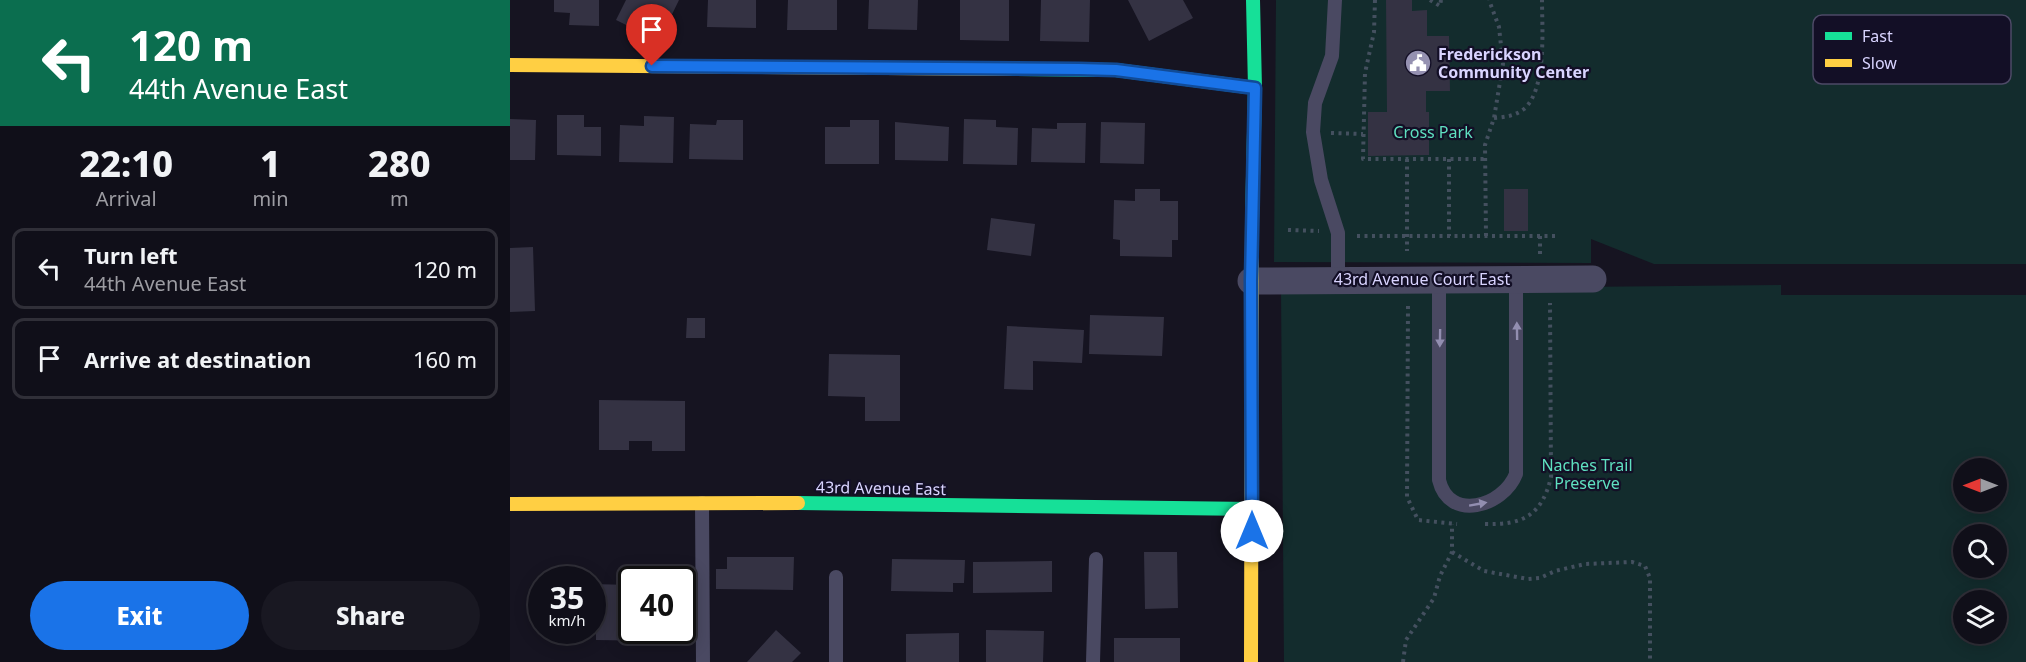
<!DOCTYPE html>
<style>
:root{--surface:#100f19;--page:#191822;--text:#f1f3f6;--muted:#9c9ca2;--line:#302f38;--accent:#1a73e8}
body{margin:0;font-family:"Noto Sans",sans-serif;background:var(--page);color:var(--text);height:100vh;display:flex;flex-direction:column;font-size:22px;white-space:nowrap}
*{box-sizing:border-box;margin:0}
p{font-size:20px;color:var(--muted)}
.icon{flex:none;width:33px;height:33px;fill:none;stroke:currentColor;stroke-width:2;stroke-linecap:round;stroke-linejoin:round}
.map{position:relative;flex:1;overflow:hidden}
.drawer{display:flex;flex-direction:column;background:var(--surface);width:510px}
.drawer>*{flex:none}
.top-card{background:#0b6e4f;color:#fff;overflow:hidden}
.needle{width:39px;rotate:270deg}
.tools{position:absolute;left:1443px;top:458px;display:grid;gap:12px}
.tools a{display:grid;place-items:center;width:54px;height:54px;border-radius:50%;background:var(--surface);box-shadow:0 3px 15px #0003,0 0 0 2px var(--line);font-size:30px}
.speed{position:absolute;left:18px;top:566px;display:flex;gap:12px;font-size:30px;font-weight:700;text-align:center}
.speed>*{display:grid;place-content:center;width:78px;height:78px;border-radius:50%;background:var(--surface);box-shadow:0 3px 15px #0003,0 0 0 2px var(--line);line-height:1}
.speed small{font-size:15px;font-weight:400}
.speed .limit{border:3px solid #111;border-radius:9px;background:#fff;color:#111}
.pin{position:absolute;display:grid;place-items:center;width:51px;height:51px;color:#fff;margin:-62px -26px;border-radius:50% 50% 50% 0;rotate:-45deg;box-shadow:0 0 6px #0007}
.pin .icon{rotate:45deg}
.me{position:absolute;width:66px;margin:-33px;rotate:0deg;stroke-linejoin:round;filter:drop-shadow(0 0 4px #0008)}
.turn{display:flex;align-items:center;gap:21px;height:126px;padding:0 30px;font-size:27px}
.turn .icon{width:78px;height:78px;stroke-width:2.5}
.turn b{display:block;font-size:42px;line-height:51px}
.eta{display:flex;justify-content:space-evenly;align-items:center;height:102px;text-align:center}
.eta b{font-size:36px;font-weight:800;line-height:42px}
.primary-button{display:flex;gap:12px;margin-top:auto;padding:12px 30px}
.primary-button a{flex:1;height:69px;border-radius:36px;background:var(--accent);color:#fff;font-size:24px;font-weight:800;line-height:69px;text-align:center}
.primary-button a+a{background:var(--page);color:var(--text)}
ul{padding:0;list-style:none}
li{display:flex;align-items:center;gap:18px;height:81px;margin:0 12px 9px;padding:0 18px;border:3px solid var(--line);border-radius:12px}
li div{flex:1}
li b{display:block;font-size:22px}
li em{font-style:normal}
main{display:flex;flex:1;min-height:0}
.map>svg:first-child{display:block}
</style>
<main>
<section class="drawer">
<div class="top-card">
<div class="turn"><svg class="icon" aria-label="left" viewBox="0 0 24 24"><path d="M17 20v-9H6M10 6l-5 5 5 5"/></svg><div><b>120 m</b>44th Avenue East</div></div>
</div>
<div class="eta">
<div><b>22:10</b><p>Arrival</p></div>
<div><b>1</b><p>min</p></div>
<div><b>280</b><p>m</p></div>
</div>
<ul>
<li><svg class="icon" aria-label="left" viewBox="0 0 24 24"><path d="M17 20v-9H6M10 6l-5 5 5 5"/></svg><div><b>Turn left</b><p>44th Avenue East</p></div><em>120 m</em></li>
<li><svg class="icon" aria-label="arrive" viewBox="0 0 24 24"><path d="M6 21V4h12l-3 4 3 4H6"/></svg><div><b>Arrive at destination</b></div><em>160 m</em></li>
</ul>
<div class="primary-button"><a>Exit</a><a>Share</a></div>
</section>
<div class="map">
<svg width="1516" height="662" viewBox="0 0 1516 662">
<rect width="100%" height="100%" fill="#161421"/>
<path fill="#132c2d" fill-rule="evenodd" d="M766,0H1516V264H1144L1081,239V263L764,262Z
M1271,285V295H1516V662H774L771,290ZM1454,468H1486V501H1454ZM1454,534H1486V567H1454ZM1454,600H1486V633H1454Z"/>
<path fill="#343243" d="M44,0H89V26L59,25L60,13L44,12Z
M116,0H169L149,41L106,20Z
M198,0H246V28L197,27Z
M278,0H327V30H277Z
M359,0H408L407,30L358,29Z
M450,0H499V41L450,40Z
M531,0H580L579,42L530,41Z
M618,0H673L683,18L639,41Z
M876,0H902V11L917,10V36H939L940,91H916V112H919V155L858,156V112H877Z
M47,115H74V127H91V156L47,155Z
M134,116L164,117L163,163L109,162L110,125L134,126Z
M0,119L26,120L25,160H0Z
M454,119L486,120V127L508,128L507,165L453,164Z
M207,120H233V160L179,159L180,124L206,125Z
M340,120H369V164H315V127H340Z
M385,122L439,127L438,161L385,160Z
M591,122L635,123L634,164L590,163Z
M547,123H576L575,163L521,162L522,128L547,129Z
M625,189H650V201H668V240H662V257L610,256V240L603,239L604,200L625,201Z
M994,189H1018V231H994Z
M481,218L525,224L521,256L477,250Z
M23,247L25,311L0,312V248Z
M580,315L654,317L652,356L579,354Z
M177,318H195V338H176Z
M497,326L574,330L572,363L523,361V390L494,389Z
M319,354L390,355V421H355V397L318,396Z
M89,400L175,401V451H142V441H119V450H89Z
M634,552H667L668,608L635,609Z
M217,557H284L283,590L206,589V569H217Z
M382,559L455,560L454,583H443V592L381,591Z
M542,561V592L463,593V562Z
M82,584L122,585V630H147V641L86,640V634H59V630H82Z
M266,630L291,653L282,662H237Z
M476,630L534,631L533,662H476Z
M449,633V662H396V634Z
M604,638H670V662H604Z"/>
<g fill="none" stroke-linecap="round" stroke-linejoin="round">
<path stroke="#44505f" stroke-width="4" stroke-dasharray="3 4.5" stroke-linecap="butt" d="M865,0L864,32L855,73L853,159H975
M920,0L930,6L931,0
M984,118C995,117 1005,116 1014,109C1037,89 1032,28 1032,0
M821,133L853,134
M897,159V251
M939,159V236
M778,230L809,231
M847,236H1048
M976,236L975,145L984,118L993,64L989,27L979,0
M1030,236V254
M898,306L897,497L908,520L947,524
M975,524C1012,525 1032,516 1041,477L1040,303
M942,552L974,571L1018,579L1030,578L1045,571L1075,564L1122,562L1135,566L1140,578V662
M893,662L896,640L924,598L930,576L942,552V524"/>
<path stroke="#4a4962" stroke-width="14" d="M825,0L822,56L805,103L803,132L811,180L828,233V279
M929,280V480C939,522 993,507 1006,474V279
M192,503L193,662
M326,577V662
M583,662L586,559"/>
<path stroke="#4a4962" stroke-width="27" d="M741,281L1083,279"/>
<path stroke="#16e098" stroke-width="14" d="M499,69L606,70L745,88
M742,220L745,88L743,0
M288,503L742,509"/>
<path stroke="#ffcf43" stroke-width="14" d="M0,65L499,69
M0,504L288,503
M741,662L742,220"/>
</g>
<defs><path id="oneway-solid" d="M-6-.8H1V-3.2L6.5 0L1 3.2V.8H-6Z" transform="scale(1.5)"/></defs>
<g fill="#928eb0">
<use href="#oneway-solid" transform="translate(1007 331) rotate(-91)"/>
<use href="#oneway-solid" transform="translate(930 338) rotate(91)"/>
<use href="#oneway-solid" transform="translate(968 504) rotate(-10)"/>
</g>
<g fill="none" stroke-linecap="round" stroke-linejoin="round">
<g stroke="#114b97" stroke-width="15">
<path id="route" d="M142,66L569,69L606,70L745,88L741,281L742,531"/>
</g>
<use href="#route" stroke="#1a73e8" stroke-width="10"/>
</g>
<defs>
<g id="civic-disc" transform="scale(1.35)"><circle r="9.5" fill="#9591b1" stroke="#130f26"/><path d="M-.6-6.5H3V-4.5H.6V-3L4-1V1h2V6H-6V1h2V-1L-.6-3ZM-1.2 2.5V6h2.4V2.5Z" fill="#fff"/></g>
</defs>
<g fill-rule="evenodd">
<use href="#civic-disc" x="908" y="63"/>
</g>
<g text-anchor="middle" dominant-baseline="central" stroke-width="4.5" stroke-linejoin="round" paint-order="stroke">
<g font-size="16" font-weight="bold" fill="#d9d4ff" stroke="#130f26" text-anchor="start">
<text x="928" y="54">Frederickson<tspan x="928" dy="18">Community Center</tspan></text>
</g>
<g font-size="16" fill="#5fe0c0" stroke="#130f26">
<text x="923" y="132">Cross Park</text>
<text x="1077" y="465">Naches Trail<tspan x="1077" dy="18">Preserve</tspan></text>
</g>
<g font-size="16" fill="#d9d4ff" stroke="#130f26">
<text x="912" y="279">43rd Avenue Court East</text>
<text transform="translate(371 488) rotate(1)">43rd Avenue East</text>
</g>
</g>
<rect x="1303" y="15" width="198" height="69" rx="9" fill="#130f26" stroke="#4e4a67" stroke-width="1.5"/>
<rect x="1315" y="32" width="27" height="8" fill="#16e098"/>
<rect x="1315" y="59" width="27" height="8" fill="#ffcf43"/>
<g font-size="16" fill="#d9d4ff">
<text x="1352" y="42">Fast</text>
<text x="1352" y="69">Slow</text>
</g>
</svg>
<div class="tools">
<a><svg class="needle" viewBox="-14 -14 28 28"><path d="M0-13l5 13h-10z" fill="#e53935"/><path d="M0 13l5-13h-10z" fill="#9c9ca2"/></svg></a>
<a><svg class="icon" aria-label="search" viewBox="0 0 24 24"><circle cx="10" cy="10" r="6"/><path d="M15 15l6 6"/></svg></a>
<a><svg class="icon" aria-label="layers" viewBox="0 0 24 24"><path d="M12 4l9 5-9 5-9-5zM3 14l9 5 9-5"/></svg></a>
</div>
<div class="speed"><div>35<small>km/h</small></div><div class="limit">40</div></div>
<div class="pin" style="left:142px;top:66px;background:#d93025"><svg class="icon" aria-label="arrive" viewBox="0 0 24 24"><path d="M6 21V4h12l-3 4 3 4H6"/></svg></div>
<svg class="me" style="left:742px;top:531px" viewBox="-20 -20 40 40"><circle r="19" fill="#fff"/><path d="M0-13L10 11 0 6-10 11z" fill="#1a73e8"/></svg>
</div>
</main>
